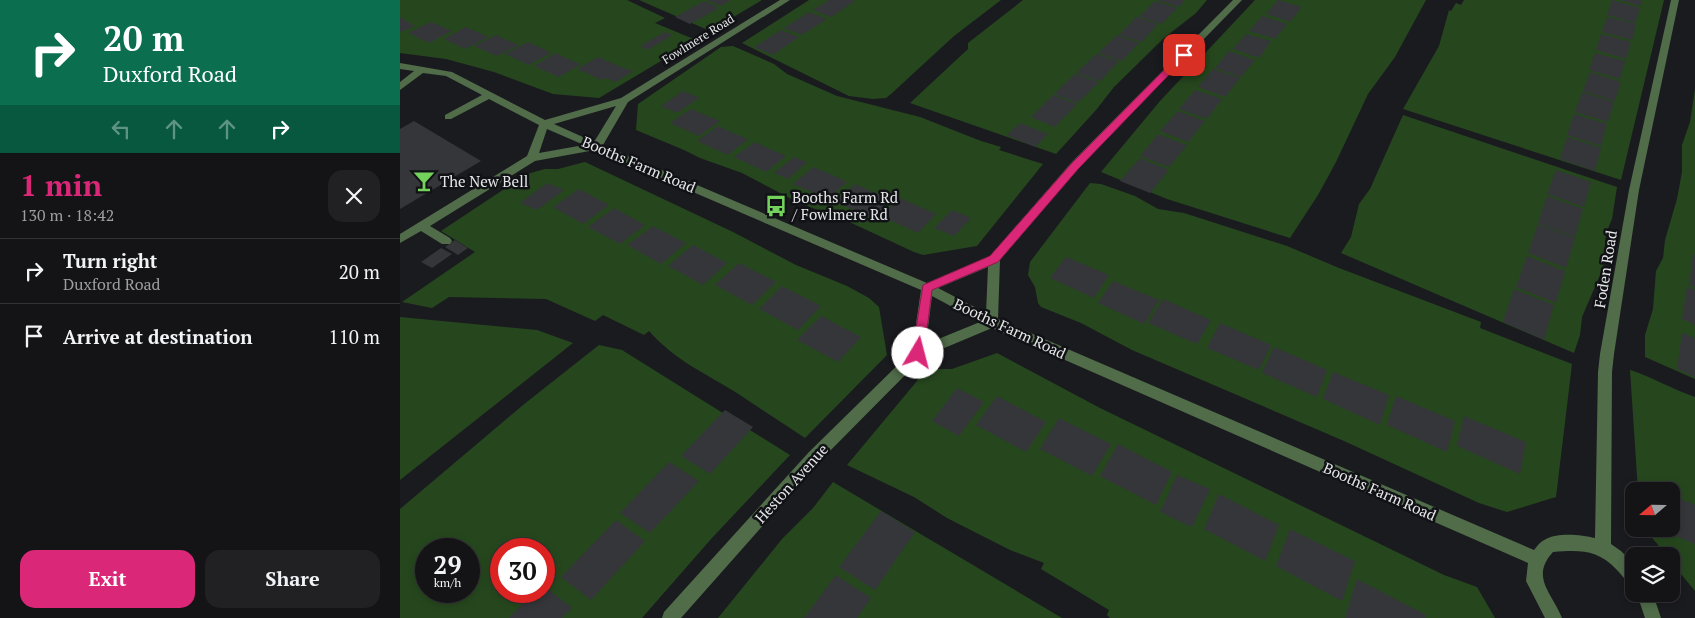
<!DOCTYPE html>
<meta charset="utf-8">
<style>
:root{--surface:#141417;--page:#212124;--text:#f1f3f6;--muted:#9d9ea1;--line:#333336;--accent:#db2777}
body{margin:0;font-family:"PT Serif",serif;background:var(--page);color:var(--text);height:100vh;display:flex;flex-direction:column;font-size:19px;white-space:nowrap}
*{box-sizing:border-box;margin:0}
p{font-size:16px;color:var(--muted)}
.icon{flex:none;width:28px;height:28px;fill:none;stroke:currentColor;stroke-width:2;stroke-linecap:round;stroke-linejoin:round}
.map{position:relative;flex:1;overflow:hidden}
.side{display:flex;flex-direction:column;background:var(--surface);width:400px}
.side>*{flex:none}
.hud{background:#0b6e4f;color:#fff;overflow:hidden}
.needle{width:32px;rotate:250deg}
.buttons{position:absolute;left:1225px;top:482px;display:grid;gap:10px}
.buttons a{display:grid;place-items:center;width:55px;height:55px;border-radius:10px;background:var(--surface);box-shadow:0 2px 8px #0003,0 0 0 1px var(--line);font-size:25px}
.speed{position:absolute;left:15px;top:538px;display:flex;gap:10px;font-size:25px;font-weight:700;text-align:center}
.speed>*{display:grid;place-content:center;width:65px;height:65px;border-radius:50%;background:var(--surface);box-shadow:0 2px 8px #0003,0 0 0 1px var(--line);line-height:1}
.speed small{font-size:12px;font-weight:400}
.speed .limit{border:8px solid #d22;background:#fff;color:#111}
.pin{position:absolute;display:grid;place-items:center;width:42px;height:42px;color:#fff;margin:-21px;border-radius:10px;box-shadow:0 2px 8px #0006}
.me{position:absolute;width:55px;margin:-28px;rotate:8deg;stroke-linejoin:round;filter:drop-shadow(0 0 4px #0008)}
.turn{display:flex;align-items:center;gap:18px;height:105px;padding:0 20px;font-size:22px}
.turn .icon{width:65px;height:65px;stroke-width:2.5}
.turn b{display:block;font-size:35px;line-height:42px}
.lanes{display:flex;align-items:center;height:48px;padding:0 20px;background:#0003;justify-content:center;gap:25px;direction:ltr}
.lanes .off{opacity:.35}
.round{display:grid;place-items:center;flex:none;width:52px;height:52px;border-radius:15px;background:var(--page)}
.headline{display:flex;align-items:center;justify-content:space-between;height:85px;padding:0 20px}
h1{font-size:30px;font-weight:800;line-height:38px;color:var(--accent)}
.action{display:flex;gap:10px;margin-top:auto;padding:10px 20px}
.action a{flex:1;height:58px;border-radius:15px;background:var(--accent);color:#fff;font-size:20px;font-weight:800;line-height:58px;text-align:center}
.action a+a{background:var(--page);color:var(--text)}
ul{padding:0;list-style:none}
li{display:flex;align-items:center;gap:15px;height:65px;padding:0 20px;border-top:1px solid var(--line)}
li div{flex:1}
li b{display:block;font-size:19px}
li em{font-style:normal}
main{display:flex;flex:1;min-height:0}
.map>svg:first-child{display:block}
</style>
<main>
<section class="side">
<div class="hud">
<div class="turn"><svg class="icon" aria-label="right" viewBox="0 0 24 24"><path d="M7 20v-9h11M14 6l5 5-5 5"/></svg><div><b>20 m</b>Duxford Road</div></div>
<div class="lanes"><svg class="icon off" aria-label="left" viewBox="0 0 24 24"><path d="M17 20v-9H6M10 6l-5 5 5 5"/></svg><svg class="icon off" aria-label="ahead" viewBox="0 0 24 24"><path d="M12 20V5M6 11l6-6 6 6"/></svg><svg class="icon off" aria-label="ahead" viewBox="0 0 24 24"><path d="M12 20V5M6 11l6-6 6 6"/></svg><svg class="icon" aria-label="right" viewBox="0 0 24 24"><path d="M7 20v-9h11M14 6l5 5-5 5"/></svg></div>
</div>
<div class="headline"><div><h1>1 min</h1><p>130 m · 18:42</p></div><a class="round"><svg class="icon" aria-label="close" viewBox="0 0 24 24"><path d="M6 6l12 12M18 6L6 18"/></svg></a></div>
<ul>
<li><svg class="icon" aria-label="right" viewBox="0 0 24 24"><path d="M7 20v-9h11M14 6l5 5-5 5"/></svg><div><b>Turn right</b><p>Duxford Road</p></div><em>20 m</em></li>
<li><svg class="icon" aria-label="arrive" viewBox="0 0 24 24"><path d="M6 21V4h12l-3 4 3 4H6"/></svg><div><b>Arrive at destination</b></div><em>110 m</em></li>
</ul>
<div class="action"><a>Exit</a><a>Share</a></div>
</section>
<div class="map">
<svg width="1295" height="618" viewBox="0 0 1295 618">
<rect width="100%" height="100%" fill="#1a1b1f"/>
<path fill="#26471e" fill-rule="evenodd" d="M0,0H227L265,18L255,23L296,40L199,98L153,94L94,72L46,59L0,53Z
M239,0H362L310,31Z
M409,0H601L554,36L491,94L486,98L473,99L449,96L342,43Z
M623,0H807L796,13L764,38L714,87L696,110L656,154L510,103L568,49V43Z
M855,0H1026L995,57L968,94L936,162L918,195L890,238L767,199L701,172L760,101Z
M1064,0H1264L1221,180L1003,109L1039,46L1049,10L1051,11L1056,3L1061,5Z
M333,46L374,64L387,74L437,96L520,117L581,141L601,147L599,150L643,164L577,246L523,255L514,252L445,220L399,203L342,173L300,158L284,150L236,130L238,104L321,47Z
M1295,89V379L1245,357V335L1253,309L1256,271L1263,258L1265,240L1277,199L1282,172V145L1290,122Z
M1003,115L1217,187L1212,219L1206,233L1203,268L1182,317L1180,335L1174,353L941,253L951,237L959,204L970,189Z
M185,162L333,232L396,265L447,286L469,298L479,307L487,355L405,438C382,423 359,408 337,393C303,372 276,361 249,331L244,335L203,315L195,321L146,299L49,297L32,308L2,302L75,252L41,231L127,174L145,169H158Z
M690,183L701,184L735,196L758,209L784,213L887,246L939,268L1081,322L1080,328L1172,364L1156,497L1107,512L1079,503L944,441L732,350L681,323L641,307L638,303L635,287L628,275L630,262Z
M0,317L137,330L173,343L0,480Z
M199,345L222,350L390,455L311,539L242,618H0V509L123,405ZM26,549H69V591H26ZM101,549H144V591H101Z
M597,353L700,408L1044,575L1077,587L1095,618H710L707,615L709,610L641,569L644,563L610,550L547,518L514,497L447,465L527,369H552Z
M1230,370C1252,377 1272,389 1295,397V591L1271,562V556H1267L1245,529H1271V491H1238Z
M433,482L662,618H318L382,539L413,508Z"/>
<path fill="#35363a" d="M307,0H331L321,6Z
M429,0H453L455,1L431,17L413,10Z
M757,0H785L779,7Z
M878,0L902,7L890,22L866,14Z
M1212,0L1240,8L1235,23L1207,15Z
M1220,0H1242L1240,6Z
M304,1L319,8L290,24L275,17Z
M755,1L777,8L762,24L739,17Z
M409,12L427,19L402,35L384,28Z
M862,16L887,24L875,39L849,31Z
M0,17L15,26L0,32Z
M736,17L758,24L742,42L719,35Z
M1207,17L1236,24L1232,40L1202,32Z
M31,22L52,31L29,43L8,33Z
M66,27L88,37L65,49L44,39Z
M381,30L399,37L373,55L354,47Z
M265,32L272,35L248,50L240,46Z
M846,34L871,41L859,58L833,49Z
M1201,34L1231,42L1226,59L1196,50Z
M96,35L107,40L119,45L97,56L74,46Z
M717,35L739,43L722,61L698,53Z
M128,42L139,47L151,53L129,65L105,54Z
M829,51L855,60L841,77L815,68Z
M156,53L168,59L181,64L159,77L134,66Z
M1195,53L1225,61L1220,79L1189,70Z
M696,54L719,61L700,81L676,73Z
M198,57L223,68L233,71L216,82L206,78L202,80L177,69Z
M813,69L840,78L825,97L798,87Z
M1190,72L1221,82L1215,101L1183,91Z
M675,74L699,82L678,103L654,94Z
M795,90L822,99L807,119L779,109Z
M283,91L299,98L277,113L261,106Z
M1182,92L1214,102L1208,122L1175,112Z
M653,95L677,104L655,127L631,117Z
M291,109L305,115L320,121L299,136L270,123Z
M778,111L805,121L788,142L760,131Z
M1174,114L1207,124L1201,146L1167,135Z
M14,121L81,161L0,209V129Z
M620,123L648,134L635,147L607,135Z
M318,126L333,133L348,139L328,155L297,141Z
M758,134L787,145L769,167L740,156Z
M1167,137L1201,148L1195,171L1160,159Z
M355,142L370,149L386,156L366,172L334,157Z
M394,157L407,162L388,179L374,173Z
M740,158L769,170L750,193L720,181Z
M413,167L430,174L447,182L427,199L393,184Z
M1156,170L1191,182L1184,207L1147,194Z
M147,183L164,190L137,210L120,203Z
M455,184L473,192L491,199L472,218L436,202Z
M179,189L209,205L183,224L153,207Z
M1147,196L1183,209L1175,237L1138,223Z
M500,198L536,214L518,233L481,216Z
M214,208L245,225L220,244L188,227Z
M552,210L571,218L554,236L534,228Z
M1138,224L1175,238L1166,268L1128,253Z
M253,226L286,243L261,264L227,245Z
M55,240L68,248L58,255L45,247Z
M293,245L327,263L303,285L268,266Z
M41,248L52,254L32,268L21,262Z
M1293,254L1295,255V287L1289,285Z
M1127,256L1165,271L1156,303L1116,287Z
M666,257L709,275L694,298L650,278Z
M339,263L376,282L352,305L315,285Z
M713,281L759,300L744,324L698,303Z
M382,286L421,306L398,330L359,309Z
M1287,286L1295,290V325L1282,319Z
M1114,289L1154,305L1144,340L1103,322Z
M763,299L811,320L797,344L748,323Z
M421,316L461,337L438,362L397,340Z
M820,323L871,345L859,370L807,348Z
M1282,333L1295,338V377L1277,369Z
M874,347L927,370L917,397L862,373Z
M933,372L989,395L980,425L923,399Z
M557,388L584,402L559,436L532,421Z
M597,396L646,422L626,452L576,425Z
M996,396L1055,421L1047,452L987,425Z
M325,410L353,427L310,474L281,456Z
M1064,416L1126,442L1120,474L1057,446Z
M659,418L711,444L692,476L640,449Z
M718,444L772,472L756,505L700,476Z
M269,462L299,481L250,533L220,513Z
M777,475L810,489L792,527L760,512Z
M819,494L879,525L865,561L804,529Z
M1271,495L1295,505V544L1259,529H1271Z
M481,511L515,532L475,590L439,567Z
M216,520L245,541L191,600L161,577Z
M890,529L955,561L942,601L876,566Z
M436,575L471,598L457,618H404Z
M957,579L1026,615L1025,618H945Z
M144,586L172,608L162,618H109L135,591H144Z"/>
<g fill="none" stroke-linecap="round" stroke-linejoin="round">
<path fill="#506c49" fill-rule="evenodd" d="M380,0H390L228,102L203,145L527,283L590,256L671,163L833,0H842L679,167L600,260L598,319L1134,550C1137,546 1141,541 1146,539C1159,532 1182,535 1195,538L1198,372L1200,354L1229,190L1271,0H1279L1239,190L1214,354L1212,372L1211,544L1221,551L1234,564V585C1226,582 1222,575 1216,569C1197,549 1179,550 1153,552C1130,577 1152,593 1162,618H1145L1126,581L1128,563L592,328L523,357L419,462L281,618H262L264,612L409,452L512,351L521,290L195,150L135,161L30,226L50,238L52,241L50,244H42L21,231L0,243V234L127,156L139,125L89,99L51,119H45V115L82,95L46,76L23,73L0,90V82L14,71L0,69V63L52,72L145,120L221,98ZM216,106L194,142L154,124ZM147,129L184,145L139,153ZM588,267L586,313L538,288ZM532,296L580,322L526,344Z
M1237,594H1253L1261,618H1245Z"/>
</g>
<path fill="#db2777" stroke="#8e194d" d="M781,53L788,55L679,168L598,262L532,290L524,353L522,356H514L512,353L523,285L590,256L672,163Z"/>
<defs>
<g id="bar-bare" transform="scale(1.725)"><path d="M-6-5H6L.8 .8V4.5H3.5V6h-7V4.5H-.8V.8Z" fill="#73d25c" stroke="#111215" stroke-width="2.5" paint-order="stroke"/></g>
<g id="bus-bare" transform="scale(1.725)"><path d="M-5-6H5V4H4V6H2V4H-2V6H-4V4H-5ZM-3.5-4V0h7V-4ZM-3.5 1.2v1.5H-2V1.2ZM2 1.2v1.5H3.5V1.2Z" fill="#73d25c" stroke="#111215" stroke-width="2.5" paint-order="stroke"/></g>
</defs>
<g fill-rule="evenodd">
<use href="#bar-bare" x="24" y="181"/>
<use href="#bus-bare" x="376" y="206"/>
</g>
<g text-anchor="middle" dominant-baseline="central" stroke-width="5" stroke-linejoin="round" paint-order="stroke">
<g font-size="12" fill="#e5e6e8" stroke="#111215">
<text transform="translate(298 39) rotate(-32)">Fowlmere Road</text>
</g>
<g font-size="15" fill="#e5e6e8" stroke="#111215">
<text transform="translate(239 164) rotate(23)">Booths Farm Road</text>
<text transform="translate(1205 269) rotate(-81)">Foden Road</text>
<text transform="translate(610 328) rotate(25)">Booths Farm Road</text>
<text transform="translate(391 483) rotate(-48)">Heston Avenue</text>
<text transform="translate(980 491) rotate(24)">Booths Farm Road</text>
</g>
<g font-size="15" fill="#e5e6e8" stroke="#111215" text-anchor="start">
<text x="40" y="181">The New Bell</text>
<text x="392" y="197">Booths Farm Rd<tspan x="392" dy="17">/ Fowlmere Rd</tspan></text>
</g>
</g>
</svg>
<div class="buttons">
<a><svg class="needle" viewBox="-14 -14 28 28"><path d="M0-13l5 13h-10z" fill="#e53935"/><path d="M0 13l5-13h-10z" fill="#9d9ea1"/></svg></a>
<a><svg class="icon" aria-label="layers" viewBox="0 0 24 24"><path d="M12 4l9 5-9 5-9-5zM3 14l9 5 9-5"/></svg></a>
</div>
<div class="speed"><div>29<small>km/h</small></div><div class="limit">30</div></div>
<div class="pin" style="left:784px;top:55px;background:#d93025"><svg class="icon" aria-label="arrive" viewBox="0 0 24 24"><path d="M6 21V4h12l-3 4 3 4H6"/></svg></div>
<svg class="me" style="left:518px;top:353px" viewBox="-20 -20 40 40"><circle r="19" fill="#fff"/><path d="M0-13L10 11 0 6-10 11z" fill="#db2777"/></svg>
</div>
</main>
